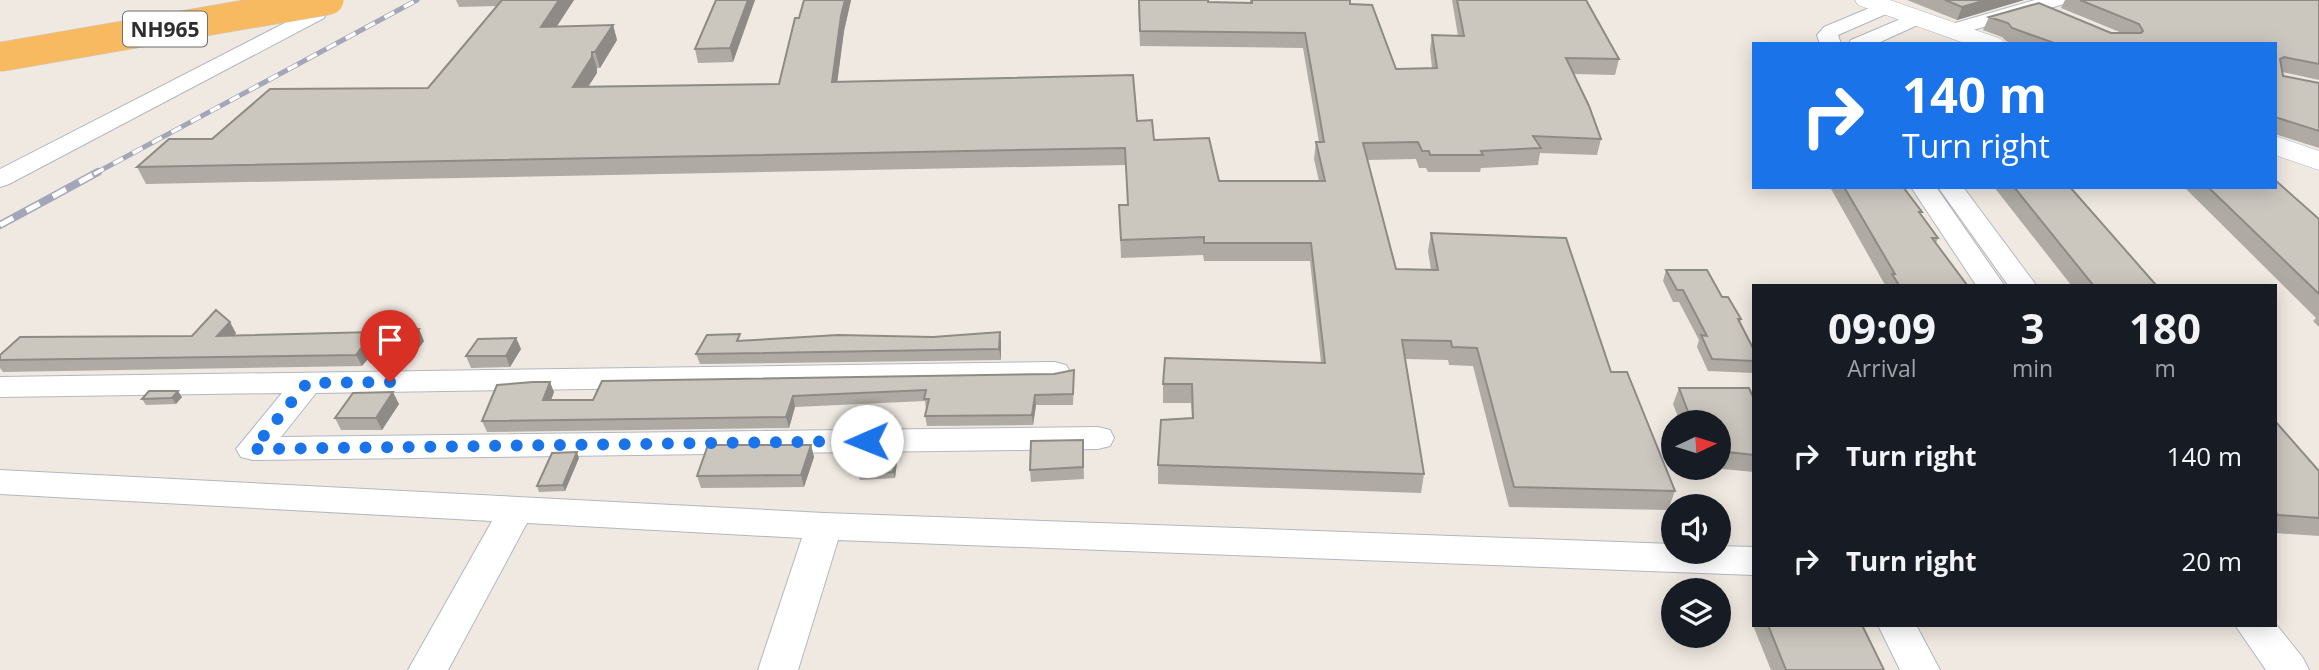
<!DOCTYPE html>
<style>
:root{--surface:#171b24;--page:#242831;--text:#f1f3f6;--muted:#9ea1a6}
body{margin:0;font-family:"Open Sans",sans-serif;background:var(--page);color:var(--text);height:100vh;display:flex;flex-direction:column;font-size:26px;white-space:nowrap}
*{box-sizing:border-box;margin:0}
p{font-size:23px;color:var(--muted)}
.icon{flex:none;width:38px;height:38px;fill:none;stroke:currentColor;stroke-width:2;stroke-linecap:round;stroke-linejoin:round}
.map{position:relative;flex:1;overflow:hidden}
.details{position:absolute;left:1752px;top:284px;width:525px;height:343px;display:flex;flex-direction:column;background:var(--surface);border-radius:0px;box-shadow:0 4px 18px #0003}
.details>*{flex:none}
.hud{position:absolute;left:1752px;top:42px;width:525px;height:147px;border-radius:0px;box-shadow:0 4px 18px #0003;background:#1a73e8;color:#fff;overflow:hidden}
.needle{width:46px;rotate:86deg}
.fabs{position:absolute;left:1661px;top:410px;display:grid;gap:14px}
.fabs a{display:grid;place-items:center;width:70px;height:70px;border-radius:50%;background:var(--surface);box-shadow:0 4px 18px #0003;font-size:35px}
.pin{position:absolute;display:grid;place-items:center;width:60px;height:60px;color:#fff;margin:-72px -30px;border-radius:50% 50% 50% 0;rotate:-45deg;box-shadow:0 0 7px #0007}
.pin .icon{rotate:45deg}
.me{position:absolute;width:77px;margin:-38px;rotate:269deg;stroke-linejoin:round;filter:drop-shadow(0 0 5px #0008)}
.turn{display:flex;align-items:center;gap:24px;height:147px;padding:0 35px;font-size:32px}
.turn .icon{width:91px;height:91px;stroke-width:2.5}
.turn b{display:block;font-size:49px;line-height:60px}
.eta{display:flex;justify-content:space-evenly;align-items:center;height:119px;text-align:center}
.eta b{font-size:42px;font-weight:700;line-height:49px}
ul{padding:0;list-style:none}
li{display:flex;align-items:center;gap:21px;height:105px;padding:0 35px}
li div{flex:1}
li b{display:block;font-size:26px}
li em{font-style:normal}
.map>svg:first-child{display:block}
</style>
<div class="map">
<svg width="2319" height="670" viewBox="0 0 2319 670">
<rect width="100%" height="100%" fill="#efe9e1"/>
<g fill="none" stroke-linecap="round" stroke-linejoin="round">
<g stroke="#b4b7c1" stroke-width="2">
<path id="minor" d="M312,0H332L324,18L9,184L0,187V169L308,11Z
M2035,0H2067L2064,4L1952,36L1945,34L1942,30L1945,26Z
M1886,1L1893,3L1896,7L1893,11L1838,35L1841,44H1820L1817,35L1824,27Z
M1917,12L1924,14L1927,18L1924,22L1876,44H1848L1851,40Z
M1911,187H1936L2004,285H1976Z
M1938,187H1963L2036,285H2008Z
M1055,362L1066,365L1070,372L1066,379L1055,382L316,393L281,437L1098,427L1110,430L1114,438L1110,446L1098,449L253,460L241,457L236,449L282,393L0,397V377Z
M0,470L824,513L1673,544V551H1718V546L1754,547V575L838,540L798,670H758L802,538L527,523L448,670H408L492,521L0,494Z
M2275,623L2303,658L2309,670H2266L2235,625Z
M1878,625H1916L1940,670H1900Z"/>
</g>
<g stroke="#b4b7c1" stroke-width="1">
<path id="tertiary" d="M1855,0H1890L2001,39L2005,44H1967L1858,5Z
M2275,136L2319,151V170L2275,155Z"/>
</g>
<use href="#minor" fill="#fff" fill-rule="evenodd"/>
<use href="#tertiary" fill="#fff" fill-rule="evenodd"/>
<g stroke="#a3a6b8" stroke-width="5">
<path id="rail-far1" d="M94,174L417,0"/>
</g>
<g stroke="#a3a6b8" stroke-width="8">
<path id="rail" d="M0,225L98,172"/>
</g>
<use href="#rail-far1" stroke="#fff" stroke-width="3.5" stroke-dasharray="11" stroke-linecap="butt"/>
<use href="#rail" stroke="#fff" stroke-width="5" stroke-dasharray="15" stroke-linecap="butt"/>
<g stroke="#c9c9c9" stroke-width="30" stroke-linecap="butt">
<path id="trunk-bridge" d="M0,57L329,0"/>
</g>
<use href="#trunk-bridge" stroke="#f8ba60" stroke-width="29"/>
</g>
<path fill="#afaba4" d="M456,0H574L556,27L613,25L617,40L600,68H597V73L588,86L779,84L804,0H851L844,31L837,82L1137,121L1154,140L1219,181H1319L1314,159L1316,142H1319L1303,48L1140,46L1138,0L1250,3V0H1350V4L1396,69L1432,68L1430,50L1432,35L1458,36L1452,0H1586L1619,59L1615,75L1574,74L1601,139L1597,155L1540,153L1538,165L1481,168L1480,172H1428L1426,168H1419L1416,159L1367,160L1396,269L1431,270L1428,251L1431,233L1611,372L1675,491L1668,510L1509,507L1473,366L1449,365L1448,360L1405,359L1424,474L1421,493L1158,484V465L1192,418L1191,403H1163V384L1321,363L1310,261H1204L1203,255L1121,258L1119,205H1128L1126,165L146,184L137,167L212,139L428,88L497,6L459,7Z
M755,0L733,62L698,63L695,49Z
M1907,0H2024L1957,20Z
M2065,0H2319V80L2282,72L2283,76L2319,83V148L2275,134V44H2013L2006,41L2002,37L1983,30L1989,17L2111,33H2122L2061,8Z
M1830,187H1903L1922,212L1921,214L1938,238L1936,243L1967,285H1885Z
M1994,187H2070L2156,285H2071Z
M2184,187H2275L2319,219V327L2313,321L2316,318Z
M1666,270L1722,297L1741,319L1740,323L1754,350V373L1708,371L1697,347L1699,340L1679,302H1673L1663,281Z
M1000,332L1001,342V360L700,364L696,354L742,341L933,337Z
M236,333L234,336L375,337L424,341L408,363H370L368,359L362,366L3,372L0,368V355L192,336Z
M516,338L521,349L510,367L471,368L466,356Z
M1074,381L1073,405H1036L1033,425L927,426L925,416L926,410L925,401L795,407L789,428L487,432L482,421L554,392L551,400H593Z
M1679,388L1754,399V472L1701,467H1718V422H1680L1673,404Z
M182,397L176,404L146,405L142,399Z
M399,404L382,430H341L335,418Z
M2275,421L2319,471V536L2275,533Z
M1083,440L1084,479L1031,482L1030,470Z
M811,445L814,457L804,487L701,488L697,476Z
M897,448L898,454L895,478L860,480L858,474Z
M579,458L565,491L539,492L537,486Z
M1754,619V625H1862L1884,670H1771L1752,623Z"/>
<path fill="#8e8b86" d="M559,0H574L546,43L541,27Z
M748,0H755L733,62L730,48Z
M845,0H851L844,31L835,99L832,82L841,16Z
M1986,0H2024L1957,20L1962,7Z
M613,25L617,40L600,68L595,52Z
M592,52L597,68V73L578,103L573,87Z
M230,322L236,333L224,348L217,336Z
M419,329L424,341L408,363L403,351Z
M373,332L379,344L364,352L368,359L362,366L356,355Z
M1000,332L1001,342V360L999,349Z
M516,338L521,349L510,367L506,356Z
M550,382L554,392L547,411L543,400Z
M178,391L182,397L176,404L172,398Z
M393,392L399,404L382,430L376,418Z
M1035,395L1036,405L1033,425L1032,415Z
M793,396L795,407L789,428L786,417Z
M811,445L814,457L804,487L801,475Z
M897,448L898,454L895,478L893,472Z
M577,452L579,458L565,491L563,485Z"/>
<path fill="#cbc7bf" stroke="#8e8b86" stroke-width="2" d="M502,0H559L541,27L613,25L595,52H592V57L573,87L779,84L795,18H799L804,0H845L841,16L832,82L1133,75L1137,121L1152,120L1154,140L1209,138L1219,181H1325L1316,142H1324L1305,33L1140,31L1139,0H1208V2L1252,3V0H1350V4L1372,5L1396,69L1437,68L1432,35L1464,36L1457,0H1586L1619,59L1566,58L1589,106L1601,139L1533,136L1541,148L1481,151L1483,155H1430L1429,151H1422L1418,142L1363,143L1396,269L1438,270L1431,233L1566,238L1611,372H1627L1675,491L1514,487L1477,348L1452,347L1451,341L1402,340L1424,474L1158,465L1161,420L1193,418L1192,384H1163L1165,358L1325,363L1311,243H1204V237L1121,240L1119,205H1128L1125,148L137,167L169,139H212L270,89L428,88Z
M716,0H748L730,48L695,49Z
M1945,0H1986L1962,7Z
M2080,0H2319V64L2284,57L2280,59L2283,76L2319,83V131L2275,117V44H2057L2012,28L2008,23L1989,17L2039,3L2111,33H2141L2143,31L2139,24Z
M2275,180L2319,219V294L2208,187H2275Z
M1844,187H1903L1922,212H1919L1938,238H1932L1967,285H1899L1892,274H1895Z
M2014,187H2070L2156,285H2093Z
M1666,270H1707L1722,297H1728L1741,319H1738L1754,350V361L1712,359L1701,335L1707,336L1683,290H1677Z
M216,310L230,322L217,336L373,332L356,355L0,360V355L20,337L192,336Z
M419,329L403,351L364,352L381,330Z
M1000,332L999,349L696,354L707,335L740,334L737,341L838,335L933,337Z
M516,338L506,356H466L478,339Z
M1074,370L1073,394L1035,395L1032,415L925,416L929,399H924L926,390L793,396L786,417L482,421L497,385L533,382H550L543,400H593L602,381L1054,374Z
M1679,388H1749L1754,399V455L1718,451V422H1692Z
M149,391H178L172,398L142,399Z
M393,392L376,418H335L353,393Z
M2275,421L2319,471V518L2278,515L2275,511Z
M1083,440V467L1030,470L1031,441Z
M708,445H811L801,475L697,476Z
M897,448L893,472L858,474L863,449Z
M577,452L563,485L537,486L552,453Z
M1768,625H1862L1884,670H1786Z"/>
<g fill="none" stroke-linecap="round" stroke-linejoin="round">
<path stroke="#1a73e8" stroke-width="12" stroke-dasharray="0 21.6" d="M390,382L307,383L253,449L867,441"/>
</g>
<g text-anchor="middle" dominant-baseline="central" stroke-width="7" stroke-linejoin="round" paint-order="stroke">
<rect fill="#fff" stroke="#6d6d6d" stroke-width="2" x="123" y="11.5" width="84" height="35" rx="5"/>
<g font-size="21" font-weight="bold" fill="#2e2e2e">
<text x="165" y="29">NH965</text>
</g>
</g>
</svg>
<div class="fabs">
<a><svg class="needle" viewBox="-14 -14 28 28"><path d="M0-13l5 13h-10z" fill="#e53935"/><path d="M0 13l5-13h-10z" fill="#9ea1a6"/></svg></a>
<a><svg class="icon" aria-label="sound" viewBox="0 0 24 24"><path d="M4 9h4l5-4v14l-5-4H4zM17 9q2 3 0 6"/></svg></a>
<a><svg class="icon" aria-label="layers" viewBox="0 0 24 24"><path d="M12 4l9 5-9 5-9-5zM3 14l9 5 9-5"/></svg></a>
</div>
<div class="pin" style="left:390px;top:382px;background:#d93025"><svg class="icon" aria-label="arrive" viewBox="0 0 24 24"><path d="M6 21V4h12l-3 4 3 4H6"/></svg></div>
<svg class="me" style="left:867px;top:441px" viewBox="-20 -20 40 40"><circle r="19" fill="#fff"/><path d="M0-13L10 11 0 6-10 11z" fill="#1a73e8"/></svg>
<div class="hud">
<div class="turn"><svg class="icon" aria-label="right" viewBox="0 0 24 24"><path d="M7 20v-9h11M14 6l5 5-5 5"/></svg><div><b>140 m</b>Turn right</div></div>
</div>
<section class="details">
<div class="eta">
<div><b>09:09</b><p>Arrival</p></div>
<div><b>3</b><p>min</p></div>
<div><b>180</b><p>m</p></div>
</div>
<ul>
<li><svg class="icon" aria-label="right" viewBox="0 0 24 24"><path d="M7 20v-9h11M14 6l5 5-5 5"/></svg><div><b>Turn right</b></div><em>140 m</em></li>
<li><svg class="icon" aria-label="right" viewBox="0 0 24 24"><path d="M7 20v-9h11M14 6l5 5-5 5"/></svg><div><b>Turn right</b></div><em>20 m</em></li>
</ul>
</section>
</div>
